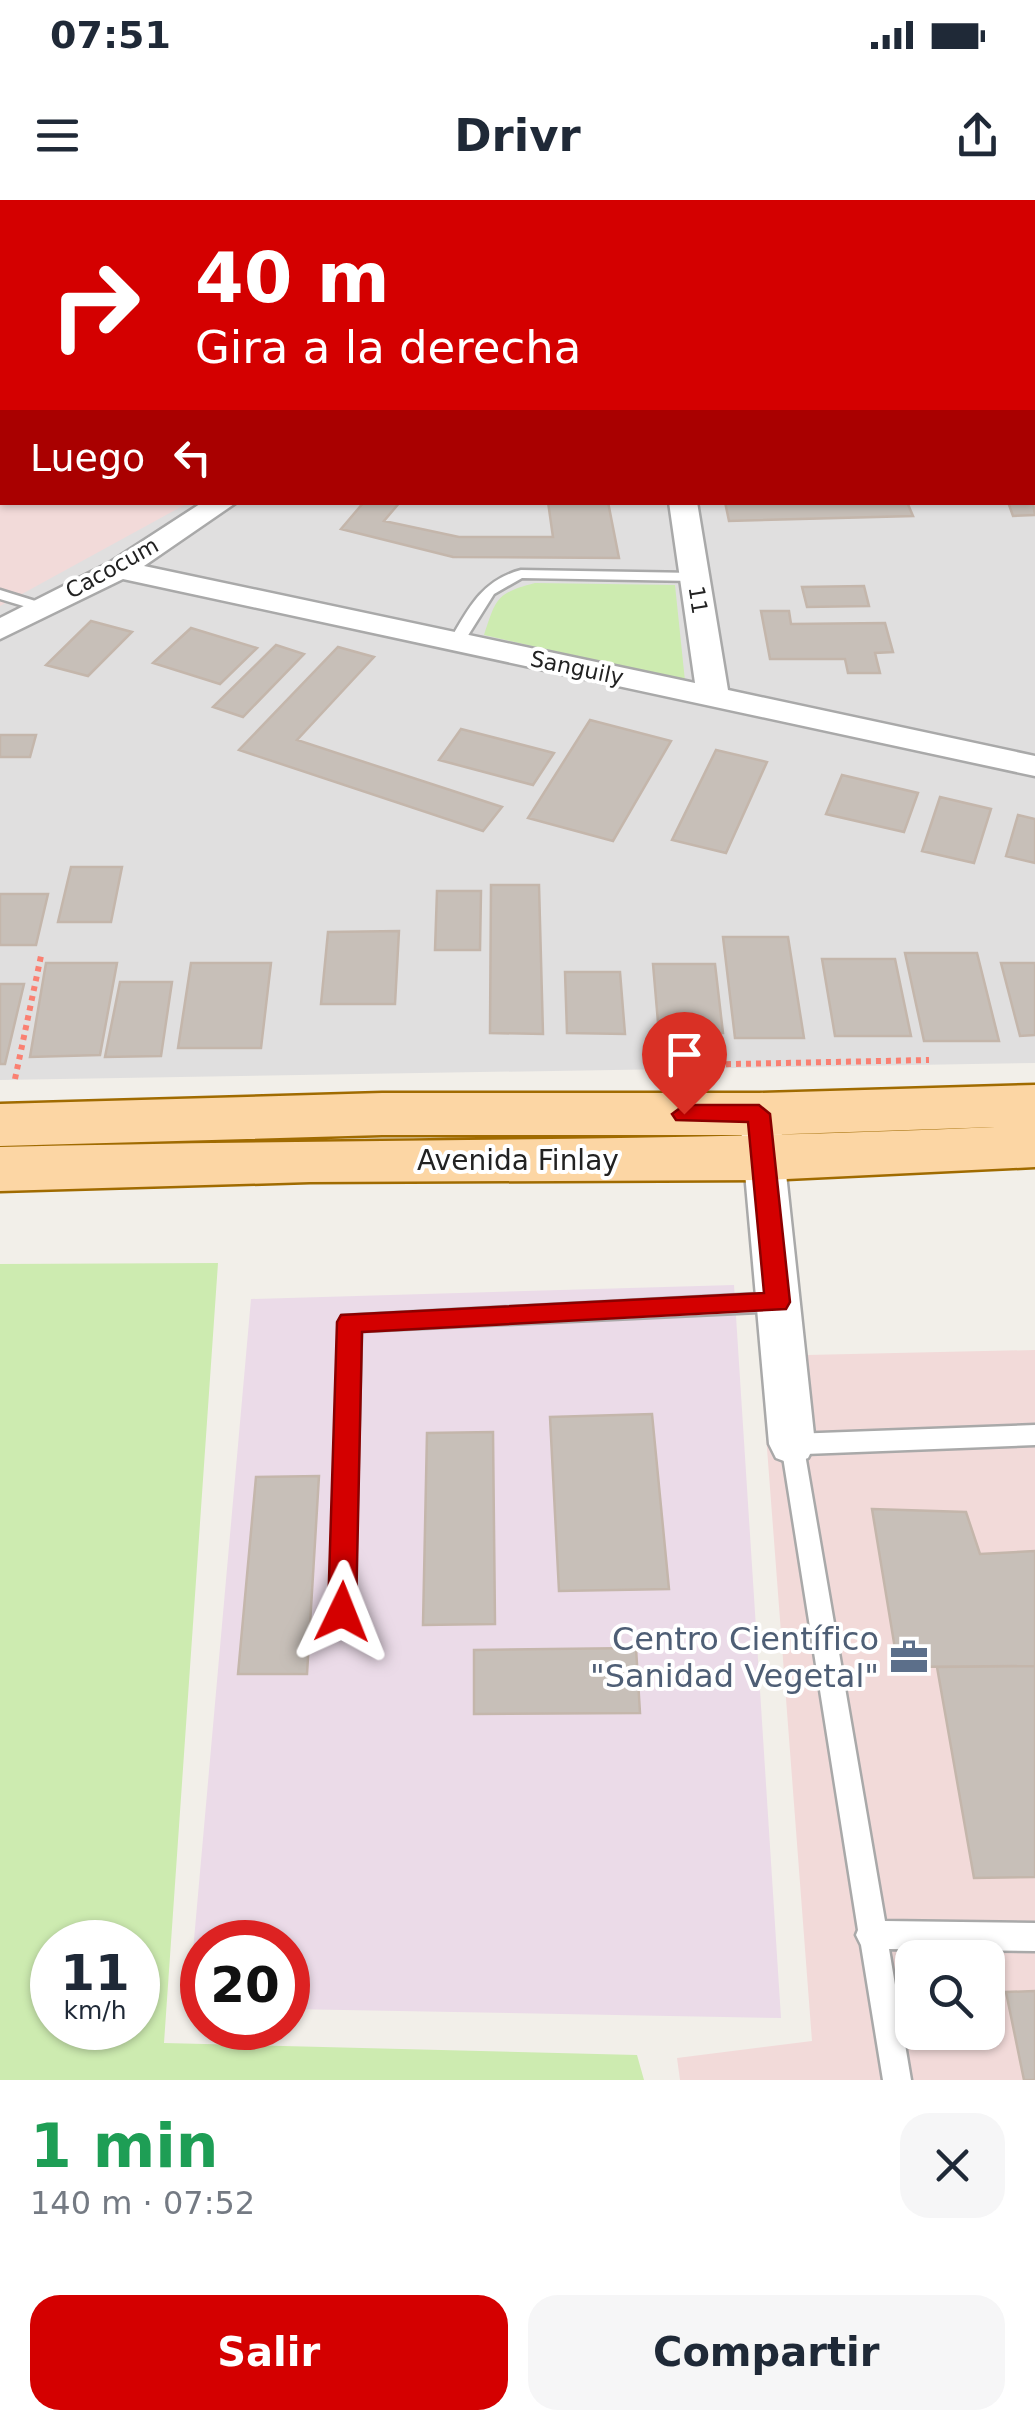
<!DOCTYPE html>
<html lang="es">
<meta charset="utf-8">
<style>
:root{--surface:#fff;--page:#f6f6f7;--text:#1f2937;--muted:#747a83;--accent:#d40000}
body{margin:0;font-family:"DejaVu Sans",sans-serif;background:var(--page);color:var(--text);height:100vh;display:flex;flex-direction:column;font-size:38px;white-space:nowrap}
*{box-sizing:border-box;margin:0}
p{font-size:32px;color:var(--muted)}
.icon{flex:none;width:55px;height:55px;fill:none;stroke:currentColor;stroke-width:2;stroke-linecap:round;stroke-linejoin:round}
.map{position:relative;height:1880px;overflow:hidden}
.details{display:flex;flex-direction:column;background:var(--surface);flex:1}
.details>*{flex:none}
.hud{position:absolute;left:0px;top:0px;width:1035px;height:305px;box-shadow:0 2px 8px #0004;background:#d40000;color:#fff;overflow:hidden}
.controls{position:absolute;left:895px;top:1740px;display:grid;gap:20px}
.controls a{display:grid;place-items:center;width:110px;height:110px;border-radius:20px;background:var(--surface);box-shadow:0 2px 8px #0004;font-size:50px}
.speed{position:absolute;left:30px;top:1720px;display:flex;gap:20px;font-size:50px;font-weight:700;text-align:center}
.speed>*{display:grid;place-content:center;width:130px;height:130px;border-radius:50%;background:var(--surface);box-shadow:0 2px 8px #0004;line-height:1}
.speed small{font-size:25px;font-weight:400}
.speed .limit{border:15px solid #d22;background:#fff;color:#111}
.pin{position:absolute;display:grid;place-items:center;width:85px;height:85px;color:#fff;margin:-102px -42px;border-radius:50% 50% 50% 0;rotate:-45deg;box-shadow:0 0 10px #0007}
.pin .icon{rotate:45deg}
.me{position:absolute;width:110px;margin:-55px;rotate:2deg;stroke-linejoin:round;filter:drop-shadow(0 0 8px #0008)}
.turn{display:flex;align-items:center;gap:35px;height:210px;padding:0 30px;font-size:45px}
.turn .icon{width:130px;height:130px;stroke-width:2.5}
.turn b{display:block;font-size:70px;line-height:85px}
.then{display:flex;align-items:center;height:95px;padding:0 30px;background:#0003;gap:20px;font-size:38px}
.round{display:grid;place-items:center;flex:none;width:105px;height:105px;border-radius:30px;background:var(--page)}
.headline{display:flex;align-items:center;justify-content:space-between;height:170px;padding:0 30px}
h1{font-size:60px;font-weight:600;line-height:75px;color:#1e9e55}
.button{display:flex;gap:20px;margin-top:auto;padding:20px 30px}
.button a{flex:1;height:115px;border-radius:30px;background:var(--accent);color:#fff;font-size:40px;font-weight:600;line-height:115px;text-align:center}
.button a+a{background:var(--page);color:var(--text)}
.status{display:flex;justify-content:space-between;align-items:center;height:70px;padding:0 50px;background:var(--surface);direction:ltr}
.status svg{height:28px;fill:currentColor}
header{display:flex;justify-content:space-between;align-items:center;height:130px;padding:0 30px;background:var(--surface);font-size:45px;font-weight:600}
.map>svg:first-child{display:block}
</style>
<div class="status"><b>07:51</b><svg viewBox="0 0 49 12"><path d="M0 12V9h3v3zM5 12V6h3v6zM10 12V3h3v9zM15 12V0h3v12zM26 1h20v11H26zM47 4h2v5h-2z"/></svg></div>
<header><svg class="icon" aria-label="menu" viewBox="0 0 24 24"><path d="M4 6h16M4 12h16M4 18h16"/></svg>Drivr<svg class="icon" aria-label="share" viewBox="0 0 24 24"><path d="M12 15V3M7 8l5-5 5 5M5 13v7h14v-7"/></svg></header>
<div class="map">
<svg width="1035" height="1880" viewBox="0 0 1035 1880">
<rect width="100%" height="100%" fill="#f2efe9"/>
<path fill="#e0dfdf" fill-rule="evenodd" d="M0,0H1035V863L0,880ZM2,2H1032V302H2Z"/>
<path fill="#f2dad9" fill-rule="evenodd" d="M0,173L2,302L188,303L0,406Z
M1035,1150V1880H680L677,1858L812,1841L760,1156ZM912,1758H988V1832H912Z"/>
<path fill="#ebdbe8" d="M734,1085L781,1818L288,1809V1742H202V1807H188L251,1099Z"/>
<path fill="#cdebb0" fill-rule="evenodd" d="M535,383L675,385L685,481L484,435C496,399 496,393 535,383Z
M218,1063L164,1843L637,1855L644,1880H0V1064ZM52,1742H138V1828H52Z"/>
<path fill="#c7bfb8" stroke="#c4b6ab" stroke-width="2.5" d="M696,0H787V2H697Z
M1032,296L1035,315L1013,316L1008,302H1032Z
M364,302H400L384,321L459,337H553L548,302H608L619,358L453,357L341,329Z
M725,302H907L913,316L729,321Z
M864,386L869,406L807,407L802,387Z
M761,411H789L791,424L885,423L893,452L875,453L880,473H848L845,459H770Z
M91,421L132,432L88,476L46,465Z
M191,428L257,448L220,484L153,463Z
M276,445L304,454L243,517L213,507Z
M338,447L374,457L297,540L502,607L483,631L239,550Z
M590,520L671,541L613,641L528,618Z
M461,529L554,553L533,585L439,560Z
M0,535H36L30,557H0Z
M716,550L767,562L726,653L672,640Z
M842,575L918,593L904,632L826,614Z
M940,597L991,609L974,663L922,651Z
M1018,615L1035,619V663L1006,656Z
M71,667H122L111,722H58Z
M491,685H539L543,834L490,833Z
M437,691H481L480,750H435Z
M0,694H48L36,745H0Z
M399,731L395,804H321L328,732Z
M723,737H788L804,838H735Z
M905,753H977L999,841H924Z
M822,759H895L911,836H835Z
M46,763H117L100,855L30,857Z
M191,763H271L261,848H178Z
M1001,763H1035V835L1020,836Z
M653,764H715L723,833L659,834Z
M565,772H620L625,834L567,833Z
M120,782H172L161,856L105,857Z
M0,784H24L5,864H0Z
M652,1214L669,1389L559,1391L550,1217Z
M493,1232L495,1424L423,1425L427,1233Z
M319,1276L307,1474H238L256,1277Z
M872,1309L966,1312L980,1354L1035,1351V1466L898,1467Z
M636,1448L640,1513L474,1514V1450Z
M1035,1466V1677L974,1678L937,1467Z
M1035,1791V1880H1024L1006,1792Z"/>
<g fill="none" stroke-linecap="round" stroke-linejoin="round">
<g stroke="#a9a9a9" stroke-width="5">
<path id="lane" d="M0,159H2V167H0Z
M521,370L695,373L702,377L695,381L522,378L494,394L462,445H452L449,442C468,409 482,380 521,370Z
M0,390L45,404L47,407L40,411L0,399Z
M777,1093L785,1096L788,1102L785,1108L777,1111L361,1131L354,1413L351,1421L342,1424L333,1421L330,1413L339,1122L342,1116Z
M1035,1225V1245L805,1254L885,1721L1035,1723V1751L889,1749L911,1880H883L861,1745L856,1735L858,1730L781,1244L784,1237L792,1234Z"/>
</g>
<g stroke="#a9a9a9" stroke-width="5">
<path id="street" d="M209,0H232L233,2H211Z
M1032,24H1035V38H1032Z
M1032,172H1035V188H1032Z
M203,302H237L144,366L695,483L669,302H697L728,490L1035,556V576L123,379L0,439V418L109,363Z
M761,912L775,916L781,927L815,1244L808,1258L792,1264L776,1258L769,1244L741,927L747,916Z"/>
</g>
<g stroke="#a06b00" stroke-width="5">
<path id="primary" d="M1035,885V967L766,980L310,982L0,991V947C332,939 664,942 995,927L759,935H382L0,946V904L382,893H759Z"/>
</g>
<path stroke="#fa8072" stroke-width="4" stroke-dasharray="2.5 2.5" stroke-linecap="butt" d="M578,2L582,0
M645,2L649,0"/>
<path stroke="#fa8072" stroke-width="6" stroke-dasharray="5 5" stroke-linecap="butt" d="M686,865L929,860
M15,879L41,756"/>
<use href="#lane" fill="#fff" fill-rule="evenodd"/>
<use href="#street" fill="#fff" fill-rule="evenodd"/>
<use href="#primary" fill="#fcd6a4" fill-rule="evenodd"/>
</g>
<path fill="#d40000" stroke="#8a0000" stroke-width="2.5" d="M684,905H759L770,914L790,1102L786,1109L362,1132L356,1412L352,1422L342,1426L332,1422L328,1412L337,1122L341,1115L764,1093L748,922L676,920L672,914Z"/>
<defs>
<g id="office-bare" transform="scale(3)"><path d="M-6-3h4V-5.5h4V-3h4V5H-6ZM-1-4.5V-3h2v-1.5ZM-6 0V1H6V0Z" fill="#5c6f8a" stroke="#fff" stroke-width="2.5" paint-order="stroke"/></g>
</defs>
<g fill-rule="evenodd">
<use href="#office-bare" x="909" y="1457"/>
</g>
<g text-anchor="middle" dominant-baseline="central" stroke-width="8" stroke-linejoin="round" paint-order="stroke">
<g font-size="22" fill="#222" stroke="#fff">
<text transform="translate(112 368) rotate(-29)">Cacocum</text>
<text transform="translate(698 400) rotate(81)">11</text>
<text transform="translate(577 468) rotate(12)">Sanguily</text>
</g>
<g font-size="28" fill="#222" stroke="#fff">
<text x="518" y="960">Avenida Finlay</text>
</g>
<g font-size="32" fill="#4e5e75" stroke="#fff" text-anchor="end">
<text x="879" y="1439">Centro Científico<tspan x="879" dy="37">"Sanidad Vegetal"</tspan></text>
</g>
</g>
</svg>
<div class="controls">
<a><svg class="icon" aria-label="search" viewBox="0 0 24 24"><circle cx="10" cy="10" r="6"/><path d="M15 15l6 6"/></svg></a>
</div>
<div class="speed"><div>11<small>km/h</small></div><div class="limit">20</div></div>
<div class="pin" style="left:684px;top:914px;background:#d93025"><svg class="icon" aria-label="arrive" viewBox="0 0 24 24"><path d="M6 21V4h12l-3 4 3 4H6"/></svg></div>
<svg class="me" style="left:342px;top:1412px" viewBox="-20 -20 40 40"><path d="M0-17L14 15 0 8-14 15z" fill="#d40000" stroke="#fff" stroke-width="4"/></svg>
<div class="hud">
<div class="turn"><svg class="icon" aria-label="right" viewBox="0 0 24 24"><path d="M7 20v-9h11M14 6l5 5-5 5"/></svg><div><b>40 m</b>Gira a la derecha</div></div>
<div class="then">Luego<svg class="icon" aria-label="left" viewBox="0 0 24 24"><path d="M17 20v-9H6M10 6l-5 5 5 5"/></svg></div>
</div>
</div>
<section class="details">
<div class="headline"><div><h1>1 min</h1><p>140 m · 07:52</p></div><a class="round"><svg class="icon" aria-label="close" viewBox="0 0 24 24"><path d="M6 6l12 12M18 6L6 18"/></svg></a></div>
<div class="button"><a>Salir</a><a>Compartir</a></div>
</section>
